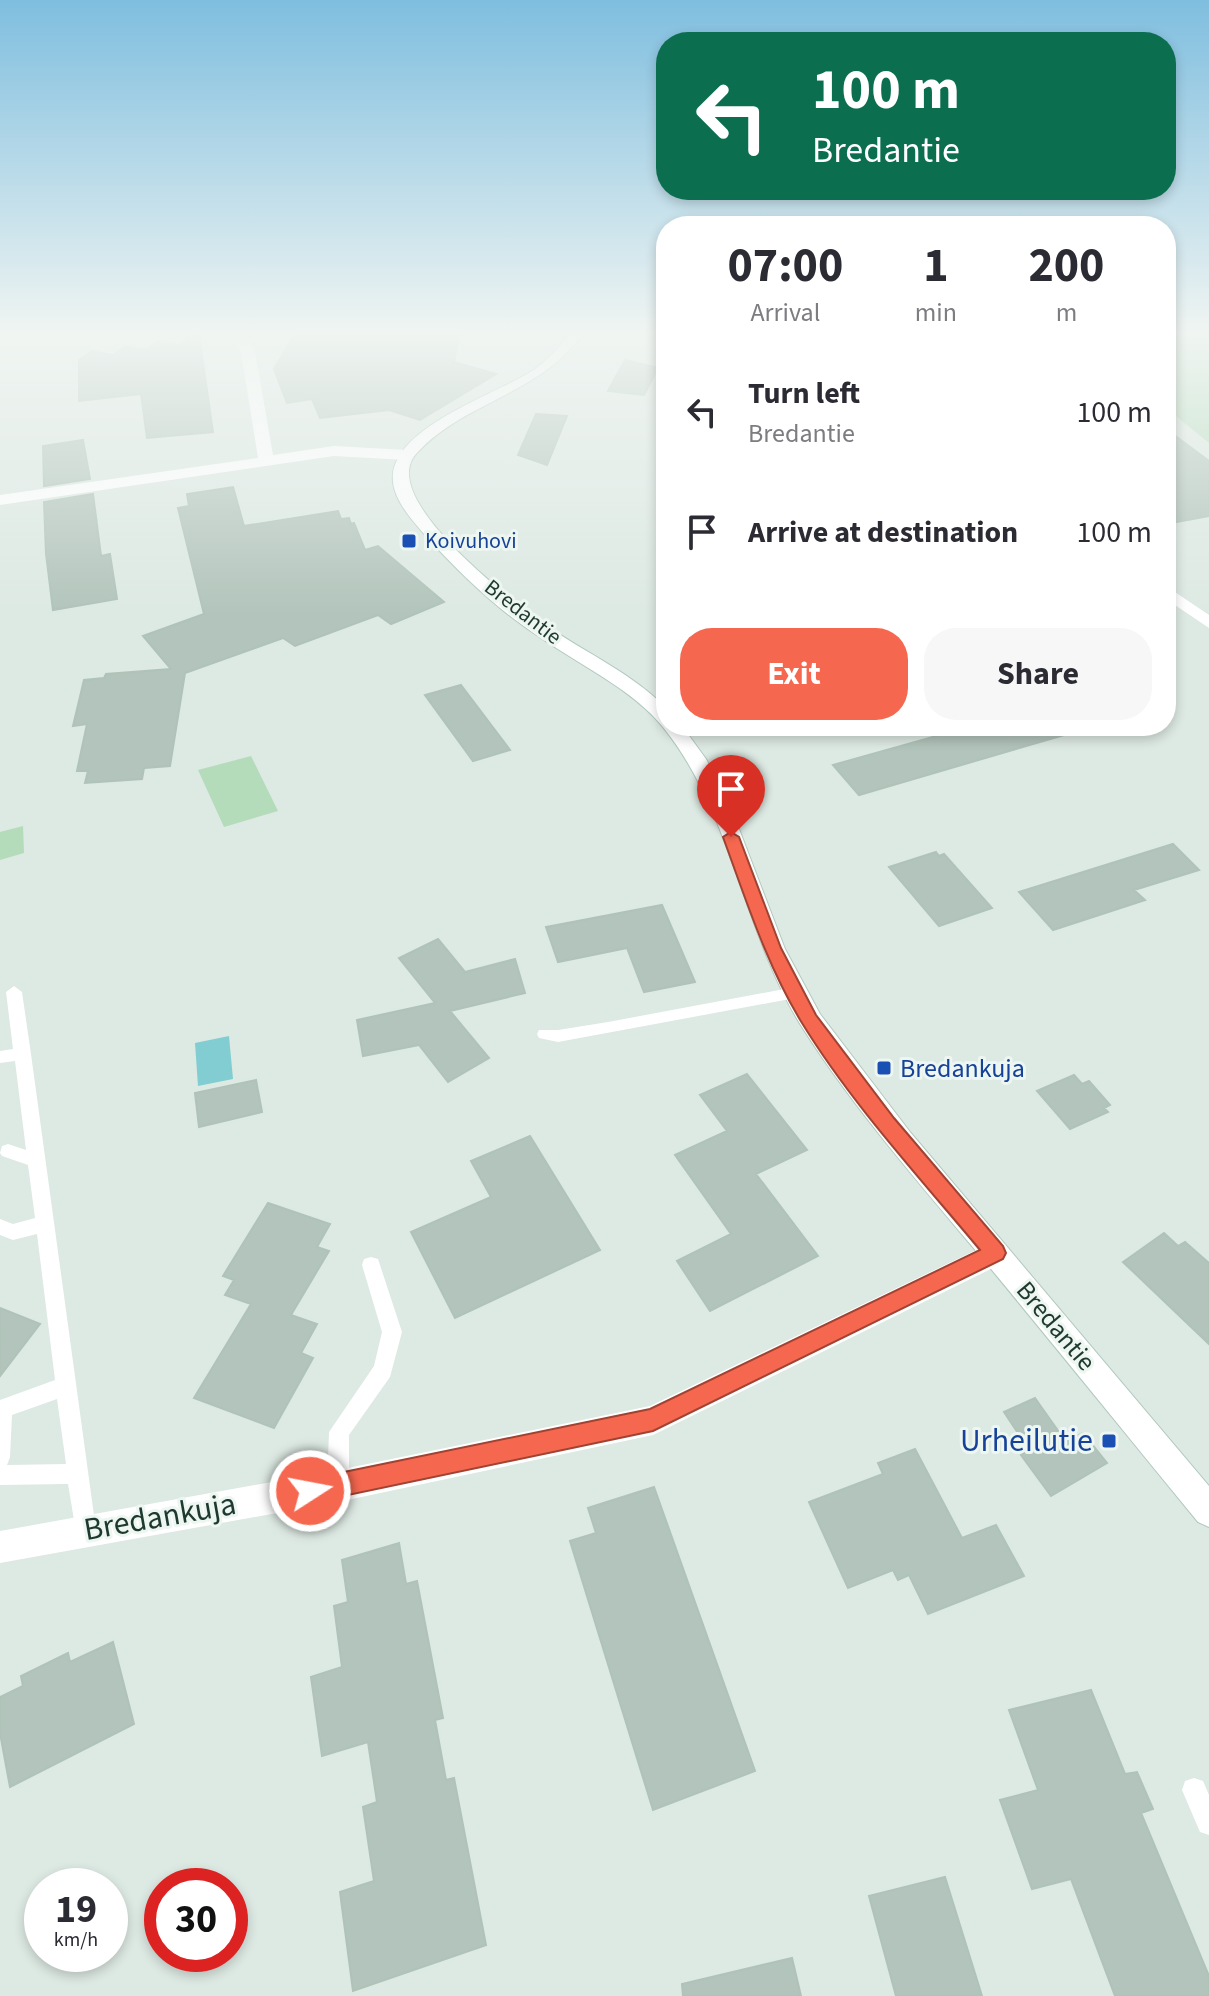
<!DOCTYPE html>
<style>
:root{--surface:#fff;--page:#f7f7f7;--text:#2b2b33;--muted:#7c7c81;--accent:#f6674f}
body{margin:0;font-family:"Source Sans 3",sans-serif;background:var(--page);color:var(--text);height:100vh;display:flex;flex-direction:column;font-size:30px;white-space:nowrap}
*{box-sizing:border-box;margin:0}
p{font-size:26px;color:var(--muted)}
.icon{flex:none;width:44px;height:44px;fill:none;stroke:currentColor;stroke-width:2;stroke-linecap:round;stroke-linejoin:round}
.map{position:relative;flex:1;overflow:hidden}
.details{position:absolute;left:656px;top:216px;width:520px;height:520px;display:flex;flex-direction:column;background:var(--surface);border-radius:32px;box-shadow:0 4px 12px #0003}
.details>*{flex:none}
.top-card{position:absolute;left:656px;top:32px;width:520px;height:168px;border-radius:32px;box-shadow:0 4px 12px #0003;background:#0b6e4f;color:#fff;overflow:hidden}
.speed{position:absolute;left:24px;top:1868px;display:flex;gap:16px;font-size:40px;font-weight:700;text-align:center}
.speed>*{display:grid;place-content:center;width:104px;height:104px;border-radius:50%;background:var(--surface);box-shadow:0 4px 12px #0003;line-height:1}
.speed small{font-size:20px;font-weight:400}
.speed .limit{border:12px solid #d22;background:#fff;color:#111}
.pin{position:absolute;display:grid;place-items:center;width:68px;height:68px;color:#fff;margin:-82px -34px;border-radius:50% 50% 50% 0;rotate:-45deg;box-shadow:0 0 8px #0007}
.pin .icon{rotate:45deg}
.me{position:absolute;width:88px;margin:-44px;rotate:79deg;stroke-linejoin:round;filter:drop-shadow(0 0 6px #0008)}
.turn{display:flex;align-items:center;gap:28px;height:168px;padding:0 24px;font-size:36px}
.turn .icon{width:104px;height:104px;stroke-width:2.5}
.turn b{display:block;font-size:56px;line-height:68px}
.eta{display:flex;justify-content:space-evenly;align-items:center;height:136px;text-align:center}
.eta b{font-size:48px;font-weight:700;line-height:56px}
.action{display:flex;gap:16px;margin-top:auto;padding:16px 24px}
.action a{flex:1;height:92px;border-radius:32px;background:var(--accent);color:#fff;font-size:32px;font-weight:700;line-height:92px;text-align:center}
.action a+a{background:var(--page);color:var(--text)}
ul{padding:0;list-style:none}
li{display:flex;align-items:center;gap:24px;height:120px;padding:0 24px}
li div{flex:1}
li b{display:block;font-size:30px}
li em{font-style:normal}
.map>svg:first-child{display:block}
</style>
<div class="map">
<svg width="1209" height="1996" viewBox="0 0 1209 1996">
<rect width="100%" height="100%" fill="#dde9e3"/>
<path fill="#b4dcbb" d="M1166,335H1209V443L1166,408Z
M251,756L278,811L224,827L198,770Z
M23,826L24,853L0,860V832Z"/>
<path fill="#82cdd1" d="M229,1036L233,1079L198,1086L195,1043Z"/>
<path fill="#b2c4bb" stroke="#afc3b9" stroke-width="2" d="M193,335H199L213,432L147,438L141,394L79,401V360L92,351L113,355L126,346L146,350L158,341L179,345Z
M298,335H459L454,362L496,374L420,420L389,410L320,418L312,399L287,403L274,369L293,337Z
M625,360L658,368L644,395L608,391Z
M536,414L567,416L547,465L518,455Z
M1166,429L1209,461V516L1166,524Z
M83,440L90,479L44,486L43,446Z
M233,487L244,526L338,511L341,519L349,518L351,524L354,523L365,550L378,546L444,602L391,624L378,615L295,646L283,638L185,673L170,766L144,768L142,779L85,783L88,771H77L87,724L73,726L84,680L104,678L106,674L171,669L143,636L204,614L178,508L189,506L187,494Z
M93,494L101,556L110,554L117,599L53,610L46,554L44,502Z
M461,685L510,750L473,761L425,695Z
M972,726H1062L1064,735L859,795L833,765Z
M1173,844L1199,870L1134,890L1145,900L1053,930L1019,892Z
M936,852L939,856L944,854L992,908L939,926L889,867Z
M662,905L695,982L644,992L627,948L558,962L546,927Z
M438,939L465,972L515,959L525,993L450,1011L489,1058L448,1082L419,1045L363,1056L357,1020L435,1003L399,958Z
M747,1074L807,1150L756,1174L818,1256L710,1311L677,1261L731,1234L675,1155L727,1131L700,1095Z
M1074,1075L1082,1084L1089,1081L1110,1105L1104,1108L1108,1112L1070,1129L1037,1091Z
M256,1080L262,1112L199,1127L195,1093Z
M530,1136L600,1250L455,1318L411,1232L491,1197L471,1161Z
M268,1203L330,1224L317,1247L329,1251L291,1315L317,1324L301,1353L313,1358L274,1428L194,1398L251,1304L225,1295L234,1280L223,1276Z
M1164,1233L1178,1246L1185,1242L1209,1263V1344L1123,1262Z
M0,1308L40,1324L0,1376Z
M1035,1398L1066,1442L1083,1433L1107,1463L1051,1496L1021,1455L1029,1450L1004,1412Z
M915,1449L962,1538L996,1525L1024,1576L928,1614L909,1575L898,1580L893,1570L848,1588L809,1502L883,1474L878,1463Z
M654,1487L755,1771L653,1810L570,1541L596,1533L588,1508Z
M399,1543L406,1584L417,1581L443,1718L435,1720L446,1780L454,1778L486,1945L353,1991L340,1892L374,1881L363,1807L377,1802L368,1742L322,1756L311,1677L342,1667L334,1606L348,1602L342,1560Z
M113,1642L134,1724L10,1787L0,1733V1697L23,1686L21,1676L68,1653L70,1662Z
M1091,1690L1125,1774L1137,1772L1153,1809L1141,1813L1209,1976V1996H1115L1071,1879L1032,1889L1000,1800L1038,1790L1009,1710Z
M945,1877L982,1996H896L869,1896Z
M792,1958L801,1996H683L682,1984Z"/>
<g fill="none" stroke-linecap="round" stroke-linejoin="round">
<g stroke="#b0c9be" stroke-width="2">
<path id="secondary" d="M569,335H582C536,397 464,401 416,454C378,497 505,595 536,618C578,650 629,670 666,708V726H682L706,759L726,795L785,949L820,1014L910,1132L1209,1486V1527L1198,1522C1126,1434 1055,1346 982,1258C920,1184 854,1109 802,1027C743,933 733,814 663,727C634,691 584,667 544,640C500,612 460,574 425,535C413,521 395,502 393,482C387,428 499,394 535,369C548,359 559,348 569,335Z"/>
</g>
<path fill="#fff" fill-rule="evenodd" d="M14,986L22,992L31,1054L96,1530L93,1538L85,1541L77,1538L68,1484L0,1485V1400L55,1380L37,1234L13,1240L0,1235V1219L13,1224L35,1218L28,1165L2,1156L0,1153L2,1146L8,1144L26,1150L15,1061L0,1063V1051L13,1049L6,992ZM57,1399L66,1464L7,1465L10,1457L12,1415Z
M795,987L803,993L801,997L558,1042L539,1038L537,1034L539,1030H558L608,1022Z
M371,1257L378,1259L380,1265L402,1332L390,1377L349,1435V1486L346,1493L338,1496L330,1493L327,1486L329,1432L374,1366L382,1332L362,1265L364,1259Z
M1194,1778L1203,1781L1209,1795V1835L1200,1832L1182,1790L1185,1781Z"/>
<path fill="#fff" fill-rule="evenodd" d="M244,340L249,341L255,352L273,455L334,446L407,450L415,455L407,460L334,456L0,505V495L258,458L241,352L237,344Z
M1166,586L1209,615V628L1166,599Z
M995,1241L1005,1244L1009,1253L1005,1262L653,1435L338,1502L0,1563V1531L338,1470L650,1406Z"/>
<use href="#secondary" fill="#fff" fill-rule="evenodd"/>
</g>
<linearGradient id="sky" x2="0" y2="1"><stop stop-color="#7fbedf"/><stop offset="0.54" stop-color="#f0f5f2"/><stop offset="1" stop-color="#f0f5f2" stop-opacity="0"/></linearGradient>
<rect width="1209" height="615" fill="url(#sky)"/>
<path fill="#f6674f" stroke="#a04333" stroke-width="2" d="M731,832L739,837L781,948L816,1015L894,1118L1003,1246L1006,1253L1003,1259L653,1431L310,1503L301,1499L298,1491L301,1483L310,1479L650,1409L980,1250C920,1178 851,1103 802,1023C767,966 746,900 723,837Z"/>
<g fill="#1a4fb4" stroke="#edf6f1" stroke-width="3">
<rect x="401" y="533" width="16" height="16" rx="4"/>
<rect x="876" y="1060" width="16" height="16" rx="4"/>
<rect x="1101" y="1433" width="16" height="16" rx="4"/>
</g>
<g text-anchor="middle" dominant-baseline="central" stroke-width="6" stroke-linejoin="round" paint-order="stroke">
<g font-size="22" fill="#164399" stroke="#edf6f1" text-anchor="start">
<text x="425" y="541">Koivuhovi</text>
</g>
<g font-size="22" fill="#1e392f" stroke="#edf6f1">
<text transform="translate(523 612) rotate(38)">Bredantie</text>
</g>
<g font-size="26" fill="#164399" stroke="#edf6f1" text-anchor="start">
<text x="900" y="1068">Bredankuja</text>
</g>
<g font-size="26" fill="#1e392f" stroke="#edf6f1">
<text transform="translate(1056 1326) rotate(50)">Bredantie</text>
</g>
<g font-size="32" fill="#164399" stroke="#edf6f1" text-anchor="end">
<text x="1093" y="1441">Urheilutie</text>
</g>
<g font-size="32" fill="#1e392f" stroke="#edf6f1">
<text transform="translate(160 1517) rotate(-10)">Bredankuja</text>
</g>
</g>
</svg>
<div class="speed"><div>19<small>km/h</small></div><div class="limit">30</div></div>
<div class="pin" style="left:731px;top:837px;background:#d93025"><svg class="icon" aria-label="arrive" viewBox="0 0 24 24"><path d="M6 21V4h12l-3 4 3 4H6"/></svg></div>
<svg class="me" style="left:310px;top:1491px" viewBox="-20 -20 40 40"><circle r="17" fill="#f6674f" stroke="#fff" stroke-width="3"/><path d="M0-11L8 9 0 5-8 9z" fill="#fff"/></svg>
<div class="top-card">
<div class="turn"><svg class="icon" aria-label="left" viewBox="0 0 24 24"><path d="M17 20v-9H6M10 6l-5 5 5 5"/></svg><div><b>100 m</b>Bredantie</div></div>
</div>
<section class="details">
<div class="eta">
<div><b>07:00</b><p>Arrival</p></div>
<div><b>1</b><p>min</p></div>
<div><b>200</b><p>m</p></div>
</div>
<ul>
<li><svg class="icon" aria-label="left" viewBox="0 0 24 24"><path d="M17 20v-9H6M10 6l-5 5 5 5"/></svg><div><b>Turn left</b><p>Bredantie</p></div><em>100 m</em></li>
<li><svg class="icon" aria-label="arrive" viewBox="0 0 24 24"><path d="M6 21V4h12l-3 4 3 4H6"/></svg><div><b>Arrive at destination</b></div><em>100 m</em></li>
</ul>
<div class="action"><a>Exit</a><a>Share</a></div>
</section>
</div>
